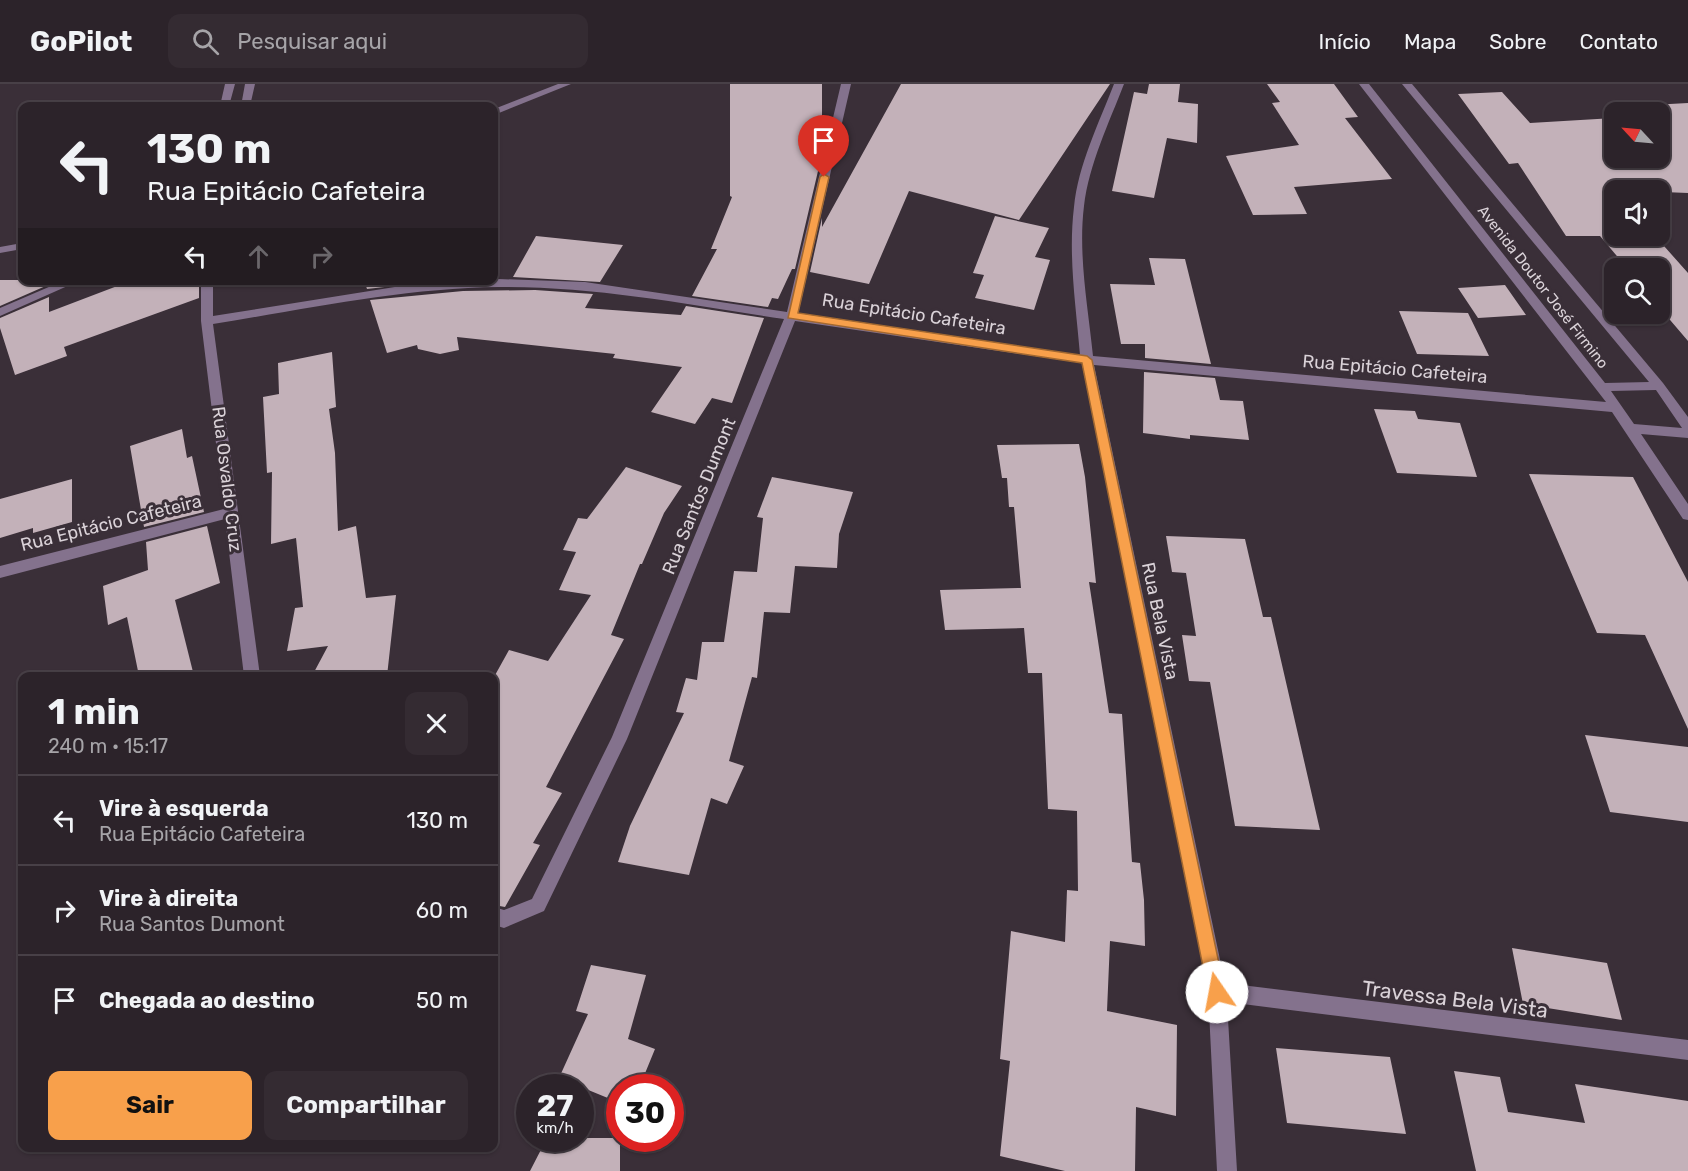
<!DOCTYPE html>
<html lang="pt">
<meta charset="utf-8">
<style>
:root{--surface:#2c232a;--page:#342b32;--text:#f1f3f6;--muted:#a6a4a8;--line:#484047;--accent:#f8a04b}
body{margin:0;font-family:Rubik,sans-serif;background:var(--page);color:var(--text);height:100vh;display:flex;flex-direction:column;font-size:22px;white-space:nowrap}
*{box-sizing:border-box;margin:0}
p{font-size:20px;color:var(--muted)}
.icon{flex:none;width:33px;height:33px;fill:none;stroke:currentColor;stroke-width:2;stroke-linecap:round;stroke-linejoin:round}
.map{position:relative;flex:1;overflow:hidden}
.panel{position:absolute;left:18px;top:588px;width:480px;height:480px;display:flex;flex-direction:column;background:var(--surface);border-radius:12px;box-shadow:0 2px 4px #0004,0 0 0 2px var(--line)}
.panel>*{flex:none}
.top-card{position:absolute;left:18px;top:18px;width:480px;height:183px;border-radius:12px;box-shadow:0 2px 4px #0004,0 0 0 2px var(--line);background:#2c232a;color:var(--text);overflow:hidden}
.needle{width:39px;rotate:296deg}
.fabs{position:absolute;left:1604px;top:18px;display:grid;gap:12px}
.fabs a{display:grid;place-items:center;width:66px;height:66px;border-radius:12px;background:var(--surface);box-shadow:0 2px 4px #0004,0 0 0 2px var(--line);font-size:30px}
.speed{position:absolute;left:516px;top:990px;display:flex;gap:12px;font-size:30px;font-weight:700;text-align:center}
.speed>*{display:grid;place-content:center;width:78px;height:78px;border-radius:50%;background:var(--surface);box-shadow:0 2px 4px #0004,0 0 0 2px var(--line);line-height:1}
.speed small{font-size:15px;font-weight:400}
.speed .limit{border:9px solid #d22;background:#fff;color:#111}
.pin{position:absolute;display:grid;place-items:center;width:51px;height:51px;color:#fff;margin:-62px -26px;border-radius:50% 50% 50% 0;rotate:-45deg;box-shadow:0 0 6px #0007}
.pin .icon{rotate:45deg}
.me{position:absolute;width:66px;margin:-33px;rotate:348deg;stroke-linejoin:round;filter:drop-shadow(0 0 4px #0008)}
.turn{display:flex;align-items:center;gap:21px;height:126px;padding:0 30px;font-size:27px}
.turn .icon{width:78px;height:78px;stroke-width:2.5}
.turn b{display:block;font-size:42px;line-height:51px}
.lanes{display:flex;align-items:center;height:57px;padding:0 30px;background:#0003;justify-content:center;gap:30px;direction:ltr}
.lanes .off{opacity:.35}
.round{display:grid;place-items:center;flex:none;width:63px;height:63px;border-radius:12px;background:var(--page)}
.overview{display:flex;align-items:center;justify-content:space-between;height:102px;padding:0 30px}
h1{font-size:36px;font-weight:700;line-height:45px}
.primary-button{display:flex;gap:12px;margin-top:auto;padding:12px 30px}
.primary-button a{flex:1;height:69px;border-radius:12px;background:var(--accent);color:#111;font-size:24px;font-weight:700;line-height:69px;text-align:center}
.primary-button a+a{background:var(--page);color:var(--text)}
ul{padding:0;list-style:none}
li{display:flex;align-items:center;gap:18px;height:90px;padding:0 30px;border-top:2px solid var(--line)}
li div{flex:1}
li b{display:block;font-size:22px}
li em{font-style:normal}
header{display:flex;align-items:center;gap:36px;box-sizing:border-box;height:84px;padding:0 30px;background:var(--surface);border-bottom:2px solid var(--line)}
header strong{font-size:28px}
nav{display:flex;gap:33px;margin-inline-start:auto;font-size:21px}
.search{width:420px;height:54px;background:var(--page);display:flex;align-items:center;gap:15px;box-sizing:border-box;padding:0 21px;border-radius:12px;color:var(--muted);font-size:22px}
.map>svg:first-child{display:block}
</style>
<header>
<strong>GoPilot</strong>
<div class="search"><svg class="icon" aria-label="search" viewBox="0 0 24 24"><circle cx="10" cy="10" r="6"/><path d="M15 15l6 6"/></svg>Pesquisar aqui</div>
<nav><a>Início</a><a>Mapa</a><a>Sobre</a><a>Contato</a></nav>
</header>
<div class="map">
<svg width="1688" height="1087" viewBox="0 0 1688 1087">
<rect width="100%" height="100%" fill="#3a2f38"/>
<path fill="#c3b1b9" d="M730,0H822V70L795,185H792L778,215L772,214L768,223L692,212L717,165H711L732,113L730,112Z
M901,0H1110L1019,136L909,107L869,200L810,188L822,134V143Z
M1149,0H1180L1178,18L1198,20L1197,59L1167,54L1154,114L1112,107L1134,8L1147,10Z
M1267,0H1334L1358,33L1345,34L1392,95L1294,103L1307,130L1253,131L1226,72L1299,61L1272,19L1280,18Z
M1502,8L1530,39L1614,34V74H1659V28H1620L1615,23L1688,19V109L1614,106V152H1659V142L1667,153H1656L1688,189V257L1659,223V184H1627L1600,152H1566L1518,79L1509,80L1458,10Z
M995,132L1049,144L1035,173L1050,176L1034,226L975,214L984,191L973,189Z
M536,152L623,161L600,198L513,193Z
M1149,174L1185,175L1211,280L1145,274V260H1121L1110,200L1155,201Z
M0,196H48V201L0,222Z
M133,196H199V214L64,263L67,272L15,291L0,244V234L49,213V228Z
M364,196H446L367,205Z
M1505,201L1526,231L1478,234L1458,204Z
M535,206L593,210L585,224L681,231L686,222L764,234L732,319L712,314L695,340L651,328L682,283L613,274L615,270L457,253L459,266L440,270L418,265L417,261L387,269L370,216L463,207Z
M1399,227L1468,229L1489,272L1417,270Z
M332,268L336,323L329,325L335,369L338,447L356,442L366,514L396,511L387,592H312L328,562L287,567L295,524L303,523L296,454L271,460L272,388L267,389L263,313L279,310L278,279Z
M1144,288L1215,294L1220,316L1243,317L1249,356L1190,351V355L1143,349Z
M1374,325L1415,327L1418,335L1460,339L1477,393L1397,389Z
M182,345L187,374L192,372L204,428L144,443L130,362Z
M1079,360L1085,393L1096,499L1089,498L1109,629L1122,630L1132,778L1140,779L1144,816L1145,862L1110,857L1107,927L1177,941L1176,1032L1136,1023L1135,1087H1065L1000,1072L1010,977L1000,975L1011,847L1065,858L1067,806L1078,807L1077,727L1048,725L1042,589H1028L1024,544L945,546L940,506L1021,504L1014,423H1009L1007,394H1002L997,361Z
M626,383L682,402L664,429L642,480H640L611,551L624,555L546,703L562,709L533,759L540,761L505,823L494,821V593L509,566L548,577L591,511L559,506L576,468L563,466L578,434L587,435Z
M1529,390L1633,393L1688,498V645L1645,551L1597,549Z
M772,393L853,408L839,450L837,484L795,482L790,529L764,528L757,594L752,593L729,677L744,682L727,720L711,714L689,791L618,778L630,742L684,629L676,628L686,594L697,596L702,558H724L734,487L757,488L763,434L757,433Z
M72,395V438L33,449V444L0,454V415Z
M207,442L220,499L175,516L194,592H139L127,533L108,541L103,502L148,486L146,458Z
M1166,452L1245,455L1263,533H1271L1320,746L1235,742L1210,598L1189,597L1182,551L1196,552L1186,489L1172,488Z
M1585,651L1688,663V738L1610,728Z
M1512,864L1607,879L1622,936L1523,920Z
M591,881L646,891L628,955L655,965L639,1004H620V1019L559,994L588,930L576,927Z
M1276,964L1390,973L1406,1050L1287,1039Z
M1454,987L1500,993L1508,1028L1585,1039L1575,1000L1688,1017V1087H1476Z
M547,1054H620V1087H530Z"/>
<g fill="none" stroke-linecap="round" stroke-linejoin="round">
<path fill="#84728d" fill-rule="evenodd" d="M225,0H235L229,22H220Z
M245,0H255L250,22H241Z
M558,0H571L494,31V25Z
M841,0H851L798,230L1080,271C1076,222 1068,172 1074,123C1078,81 1099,39 1114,0H1124C1109,39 1089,80 1084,122C1078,171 1088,223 1093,272L1606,318L1359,0H1369L1605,299L1649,298L1402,0H1412L1663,299L1688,333V354L1641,350L1688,420V436L1683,435L1612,328L1094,281L1225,899L1688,956V976L1227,918L1237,1087H1217L1208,907L1082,279L795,237L627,655L544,827L504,844L494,841V823L504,826L532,815L612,653L784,235C690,221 595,202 499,203C403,204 307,225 213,240L260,592H244L225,435L0,494V482L224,425L201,237V196H213V232L401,202L498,195L585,198L787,228ZM1656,306L1682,344L1634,340L1611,307Z
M22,159V165L0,169V163Z
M65,196H81L0,232V224Z"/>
</g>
<path fill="#f8a04b" stroke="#a16831" stroke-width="1.5" d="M824,90L829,93L798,229L1087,272L1092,276L1225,908L1223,914L1217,916L1211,914L1208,908L1082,279L788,234L820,93Z"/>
<g text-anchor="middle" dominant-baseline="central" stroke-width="6" stroke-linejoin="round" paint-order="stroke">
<g font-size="15" fill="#dad2d8" stroke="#3a2f38">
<text transform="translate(1543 203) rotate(52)">Avenida Doutor José Firmino</text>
</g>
<g font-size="18" fill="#dad2d8" stroke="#3a2f38">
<text transform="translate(914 230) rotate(9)">Rua Epitácio Cafeteira</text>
<text transform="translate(1395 285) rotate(5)">Rua Epitácio Cafeteira</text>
<text transform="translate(227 395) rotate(83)">Rua Osvaldo Cruz</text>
<text transform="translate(699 412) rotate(-68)">Rua Santos Dumont</text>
<text transform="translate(111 439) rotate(-14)">Rua Epitácio Cafeteira</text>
<text transform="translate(1160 537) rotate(78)">Rua Bela Vista</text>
</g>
<g font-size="21" fill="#dad2d8" stroke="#3a2f38">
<text transform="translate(1455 915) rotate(7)">Travessa Bela Vista</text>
</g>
</g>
</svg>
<div class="fabs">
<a><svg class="needle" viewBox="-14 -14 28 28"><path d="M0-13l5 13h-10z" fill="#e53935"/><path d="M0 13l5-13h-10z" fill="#a6a4a8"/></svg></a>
<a><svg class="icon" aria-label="sound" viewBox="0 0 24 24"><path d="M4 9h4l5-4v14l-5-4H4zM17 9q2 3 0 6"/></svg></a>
<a><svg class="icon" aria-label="search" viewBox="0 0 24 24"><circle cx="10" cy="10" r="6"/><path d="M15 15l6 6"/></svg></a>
</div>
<div class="speed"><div>27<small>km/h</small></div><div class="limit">30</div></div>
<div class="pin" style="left:824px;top:93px;background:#d93025"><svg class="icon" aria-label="arrive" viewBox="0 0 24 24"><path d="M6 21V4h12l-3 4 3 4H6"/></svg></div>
<svg class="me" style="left:1217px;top:908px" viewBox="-20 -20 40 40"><circle r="19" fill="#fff"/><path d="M0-13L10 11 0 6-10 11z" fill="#f8a04b"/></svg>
<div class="top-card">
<div class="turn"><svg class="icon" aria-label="left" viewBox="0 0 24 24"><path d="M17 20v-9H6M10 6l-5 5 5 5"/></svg><div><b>130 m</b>Rua Epitácio Cafeteira</div></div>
<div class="lanes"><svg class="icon" aria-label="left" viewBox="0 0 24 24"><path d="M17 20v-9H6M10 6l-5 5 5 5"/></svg><svg class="icon off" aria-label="ahead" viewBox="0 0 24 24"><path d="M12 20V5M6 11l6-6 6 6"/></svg><svg class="icon off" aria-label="right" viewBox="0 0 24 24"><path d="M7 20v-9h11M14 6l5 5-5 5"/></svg></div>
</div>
<section class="panel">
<div class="overview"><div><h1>1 min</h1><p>240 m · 15:17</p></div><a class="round"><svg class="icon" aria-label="close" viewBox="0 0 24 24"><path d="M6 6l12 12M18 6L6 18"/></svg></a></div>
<ul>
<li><svg class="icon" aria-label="left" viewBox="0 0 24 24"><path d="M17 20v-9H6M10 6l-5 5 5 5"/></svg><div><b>Vire à esquerda</b><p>Rua Epitácio Cafeteira</p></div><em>130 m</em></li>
<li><svg class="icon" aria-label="right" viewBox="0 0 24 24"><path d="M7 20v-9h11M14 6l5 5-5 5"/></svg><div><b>Vire à direita</b><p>Rua Santos Dumont</p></div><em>60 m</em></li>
<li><svg class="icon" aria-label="arrive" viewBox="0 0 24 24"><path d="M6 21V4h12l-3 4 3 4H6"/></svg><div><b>Chegada ao destino</b></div><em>50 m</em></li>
</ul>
<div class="primary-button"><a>Sair</a><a>Compartilhar</a></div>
</section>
</div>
